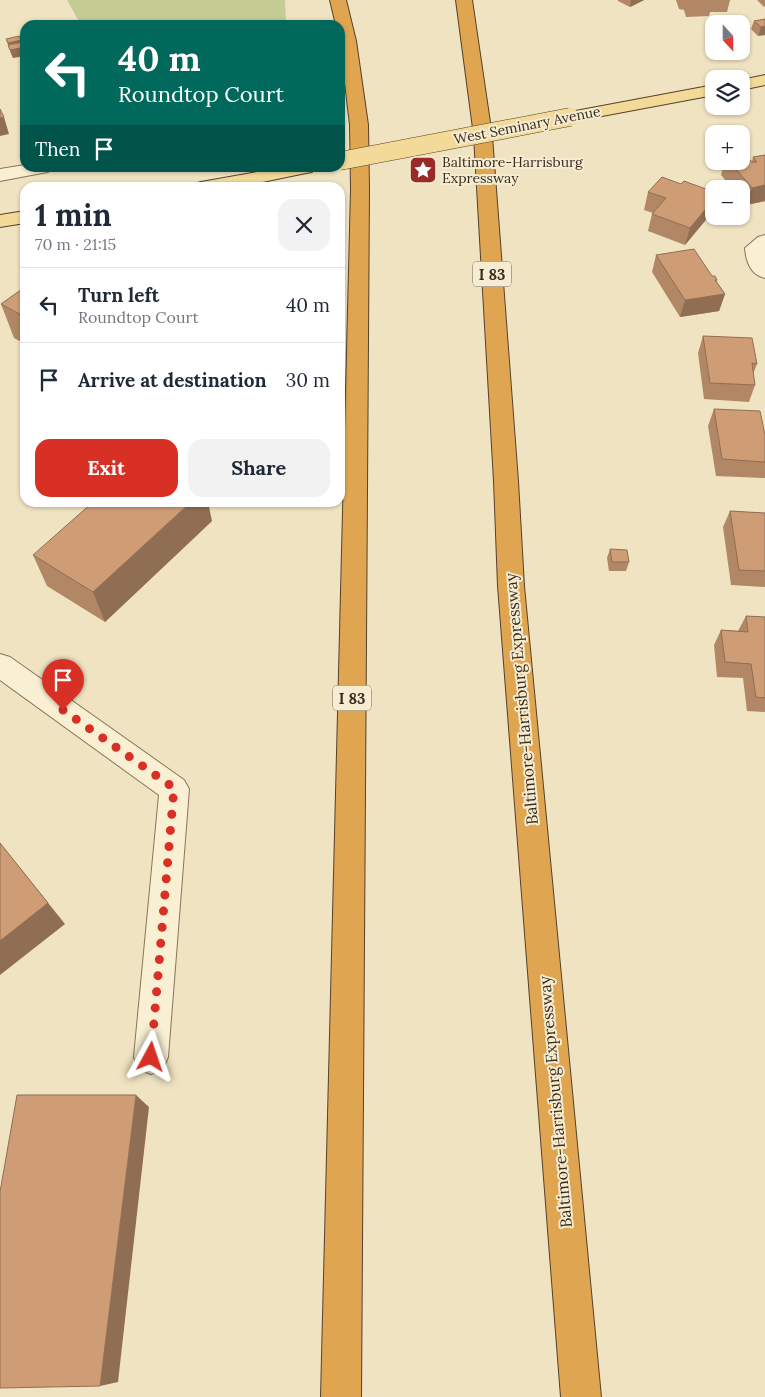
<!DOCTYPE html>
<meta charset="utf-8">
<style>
:root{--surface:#fff;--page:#f2f2f3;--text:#1f2937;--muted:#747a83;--line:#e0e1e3;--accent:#d93025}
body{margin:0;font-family:Lora,serif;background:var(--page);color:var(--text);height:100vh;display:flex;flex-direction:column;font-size:19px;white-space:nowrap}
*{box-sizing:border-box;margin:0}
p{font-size:16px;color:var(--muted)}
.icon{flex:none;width:28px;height:28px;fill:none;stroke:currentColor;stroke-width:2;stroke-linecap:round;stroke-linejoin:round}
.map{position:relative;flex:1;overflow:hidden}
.sheet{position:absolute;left:20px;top:182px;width:325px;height:325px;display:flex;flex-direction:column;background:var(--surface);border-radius:15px;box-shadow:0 1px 4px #0004}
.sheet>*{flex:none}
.hud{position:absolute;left:20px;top:20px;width:325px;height:152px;border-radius:15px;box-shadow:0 1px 4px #0004;background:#00695c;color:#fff;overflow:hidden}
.needle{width:32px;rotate:159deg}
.tools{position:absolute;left:705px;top:15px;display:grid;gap:10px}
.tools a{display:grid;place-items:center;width:45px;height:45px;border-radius:10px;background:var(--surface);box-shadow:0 1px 4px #0004;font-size:25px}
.pin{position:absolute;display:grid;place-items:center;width:42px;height:42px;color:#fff;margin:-51px -21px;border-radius:50% 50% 50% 0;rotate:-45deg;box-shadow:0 0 5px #0007}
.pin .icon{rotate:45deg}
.me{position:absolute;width:55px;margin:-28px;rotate:5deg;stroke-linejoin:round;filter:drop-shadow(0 0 4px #0008)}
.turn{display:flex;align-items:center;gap:18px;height:105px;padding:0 15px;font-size:22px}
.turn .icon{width:65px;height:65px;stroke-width:2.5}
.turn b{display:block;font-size:35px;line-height:42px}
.then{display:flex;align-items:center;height:48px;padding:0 15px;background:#0003;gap:10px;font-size:19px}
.round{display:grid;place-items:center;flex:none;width:52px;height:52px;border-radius:15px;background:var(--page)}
.head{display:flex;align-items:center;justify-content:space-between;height:85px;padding:0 15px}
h1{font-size:30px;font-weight:800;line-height:38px}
.primary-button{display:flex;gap:10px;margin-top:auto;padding:10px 15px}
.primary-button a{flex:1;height:58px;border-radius:15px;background:var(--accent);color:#fff;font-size:20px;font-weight:800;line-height:58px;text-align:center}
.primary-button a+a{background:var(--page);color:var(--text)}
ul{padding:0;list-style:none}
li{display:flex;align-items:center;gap:15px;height:75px;padding:0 15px;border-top:1px solid var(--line)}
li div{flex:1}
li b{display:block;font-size:19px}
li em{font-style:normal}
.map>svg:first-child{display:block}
</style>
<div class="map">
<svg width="765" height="1397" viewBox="0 0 765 1397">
<rect width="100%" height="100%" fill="#efe3c1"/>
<path fill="#c5cd95" d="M67,0H285L286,25H81Z"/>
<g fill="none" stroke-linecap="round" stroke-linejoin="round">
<g stroke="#897458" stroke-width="2">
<path id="minor" d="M25,165V168H51L48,172L42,173L0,181V169Z
M765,235V278C751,275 746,262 745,248L758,237Z
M0,654L10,657L184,780L189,789L168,1057L163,1069L151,1074L139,1069L134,1057L159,795L0,680Z"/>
</g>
<g stroke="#56412d" stroke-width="2">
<path id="major" d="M765,75V85L741,90V80Z
M714,85V95L570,122L564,121L561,117L564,113L570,112Z
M280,168H315L312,172L306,173L233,188H192L194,184L201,182Z
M25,211V223L0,227V215Z"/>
</g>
<g stroke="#56412d" stroke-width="2">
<path id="highway" d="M330,0H346L356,41L368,125L369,189L361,1397H321L351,189L350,125L340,41V25H336Z
M456,0H472L492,136L518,481L524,586L601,1397H561L498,586L494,481L474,136Z"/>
</g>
<use href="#minor" fill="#f9f0d4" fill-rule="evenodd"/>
<use href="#major" fill="#f3da98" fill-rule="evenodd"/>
<use href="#highway" fill="#e0a550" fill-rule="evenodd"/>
<g stroke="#56412d" stroke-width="19" stroke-linecap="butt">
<path id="major-bridge" d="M340,161L570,117"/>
</g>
<use href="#major-bridge" stroke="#f3da98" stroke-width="18"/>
</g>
<path fill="#b18765" d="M618,0H644L630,7L618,1Z
M676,0H730L727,12H710L709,16L686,17L684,10L679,9Z
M757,0H765V6L764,7Z
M765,19L758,36L751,29L754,21Z
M6,39L21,40L22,43L13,58L11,54Z
M765,155V201L746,205L741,199V189H733L721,175L725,161L752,162L753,157Z
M648,192L714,210L685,245L648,231L652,214L653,213L644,210Z
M656,255L712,276L717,280V282L725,294L719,311L680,317L652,272Z
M25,287V344L14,338L1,304Z
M703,336L757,364L753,374L755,385L749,402L704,399L698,353Z
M714,409L765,435V478L716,476L708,426Z
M730,511L765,513V587L731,585L723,527Z
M212,521L105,622L47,586L33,555Z
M610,549L629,562L626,571H609L607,558Z
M746,616L765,617V712L747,711L743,678L717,677L714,645L721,630L738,631Z"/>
<path fill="#906e53" d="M631,0H644L630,7Z
M765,26V35L758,36L761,27Z
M21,40L23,47H25V56L13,58L8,43Z
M4,117L9,134L0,136V118Z
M765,185V201L746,205L752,188Z
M714,199V210L685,245L690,228Z
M725,294L719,311L680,317L685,300Z
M191,502H208L212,521L105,622L93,592Z
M0,843L65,924L0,975Z
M136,1095L149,1107L118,1382L100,1386Z"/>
<path fill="#ce9d76" stroke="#906e53" d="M765,19V26L761,27L754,21Z
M19,36L21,40L8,43L6,39Z
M24,42L25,47L10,50L8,45Z
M0,109L4,117L0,118Z
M745,154L752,162H757L753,157L765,155V185L752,188L729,161H741V155Z
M662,177L681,184L684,181L714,192V199L690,228L652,214L666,198L648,192Z
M694,249L712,276H715L717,280H715L725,294L685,300L656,255Z
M25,287V317L1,304Z
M703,336L752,338L757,364L752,363L755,385L710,383Z
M714,409L760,411L765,435V462L722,459Z
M93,502H191L93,592L33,555Z
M730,511L765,513V571L739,570Z
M610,549L627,550L629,562H612Z
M746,616L765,617V698L756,697L751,664L725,662L721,630L748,632Z
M0,843L48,903L0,941Z
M17,1095H136L100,1386L0,1388V1192Z"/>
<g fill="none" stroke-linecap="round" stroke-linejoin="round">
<path stroke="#d93025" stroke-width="9" stroke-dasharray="0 16.2" d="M63,710L174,788L151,1057"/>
</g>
<defs>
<g id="sight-square" transform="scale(1.4375)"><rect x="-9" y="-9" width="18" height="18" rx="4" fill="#992a27" stroke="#f6ecd1"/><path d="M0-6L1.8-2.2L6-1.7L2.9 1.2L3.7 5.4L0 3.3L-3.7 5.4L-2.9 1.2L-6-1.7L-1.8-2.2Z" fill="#fff"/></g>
</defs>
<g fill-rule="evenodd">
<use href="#sight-square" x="423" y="170"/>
</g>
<g text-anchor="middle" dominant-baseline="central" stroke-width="4" stroke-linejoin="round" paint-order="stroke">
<g font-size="14" fill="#382b1d" stroke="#f6ecd1">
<text transform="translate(527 125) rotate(-11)">West Seminary Avenue</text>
</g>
<g font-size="14" fill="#382b1d" stroke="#f6ecd1" text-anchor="start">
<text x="442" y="162">Baltimore-Harrisburg<tspan x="442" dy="16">Expressway</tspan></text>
</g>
<g fill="#f6ecd1" stroke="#716553" stroke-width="1">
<rect x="473" y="261.5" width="38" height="25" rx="4"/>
<rect x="333" y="685.5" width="38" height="25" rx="4"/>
</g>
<g font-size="15" font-weight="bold" fill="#382b1d">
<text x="492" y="274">I 83</text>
<text x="352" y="698">I 83</text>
</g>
<g font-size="16" fill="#382b1d" stroke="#f6ecd1">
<text transform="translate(521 699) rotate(-95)">Baltimore-Harrisburg Expressway</text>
<text transform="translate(555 1102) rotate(-95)">Baltimore-Harrisburg Expressway</text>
</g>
</g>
</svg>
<div class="tools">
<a><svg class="needle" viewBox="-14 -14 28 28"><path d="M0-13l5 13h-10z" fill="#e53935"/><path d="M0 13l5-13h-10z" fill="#747a83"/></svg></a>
<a><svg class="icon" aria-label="layers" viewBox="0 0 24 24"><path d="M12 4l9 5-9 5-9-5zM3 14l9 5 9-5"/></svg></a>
<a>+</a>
<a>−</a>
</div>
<div class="pin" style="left:63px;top:710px;background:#d93025"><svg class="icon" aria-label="arrive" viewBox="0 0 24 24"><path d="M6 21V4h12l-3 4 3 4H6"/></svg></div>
<svg class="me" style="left:151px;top:1057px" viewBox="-20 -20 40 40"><path d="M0-17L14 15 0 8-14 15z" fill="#d93025" stroke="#fff" stroke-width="4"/></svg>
<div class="hud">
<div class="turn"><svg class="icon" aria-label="left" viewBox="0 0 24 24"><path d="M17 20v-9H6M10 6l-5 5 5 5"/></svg><div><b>40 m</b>Roundtop Court</div></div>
<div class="then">Then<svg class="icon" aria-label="arrive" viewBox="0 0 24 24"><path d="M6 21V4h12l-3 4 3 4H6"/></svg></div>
</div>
<section class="sheet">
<div class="head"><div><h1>1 min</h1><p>70 m · 21:15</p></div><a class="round"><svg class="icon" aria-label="close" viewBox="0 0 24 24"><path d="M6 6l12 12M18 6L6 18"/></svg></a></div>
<ul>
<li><svg class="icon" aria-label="left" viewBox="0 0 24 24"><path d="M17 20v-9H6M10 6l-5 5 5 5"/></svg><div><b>Turn left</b><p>Roundtop Court</p></div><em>40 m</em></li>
<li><svg class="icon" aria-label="arrive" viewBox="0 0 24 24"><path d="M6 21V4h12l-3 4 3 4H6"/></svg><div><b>Arrive at destination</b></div><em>30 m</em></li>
</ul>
<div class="primary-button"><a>Exit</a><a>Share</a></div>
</section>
</div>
